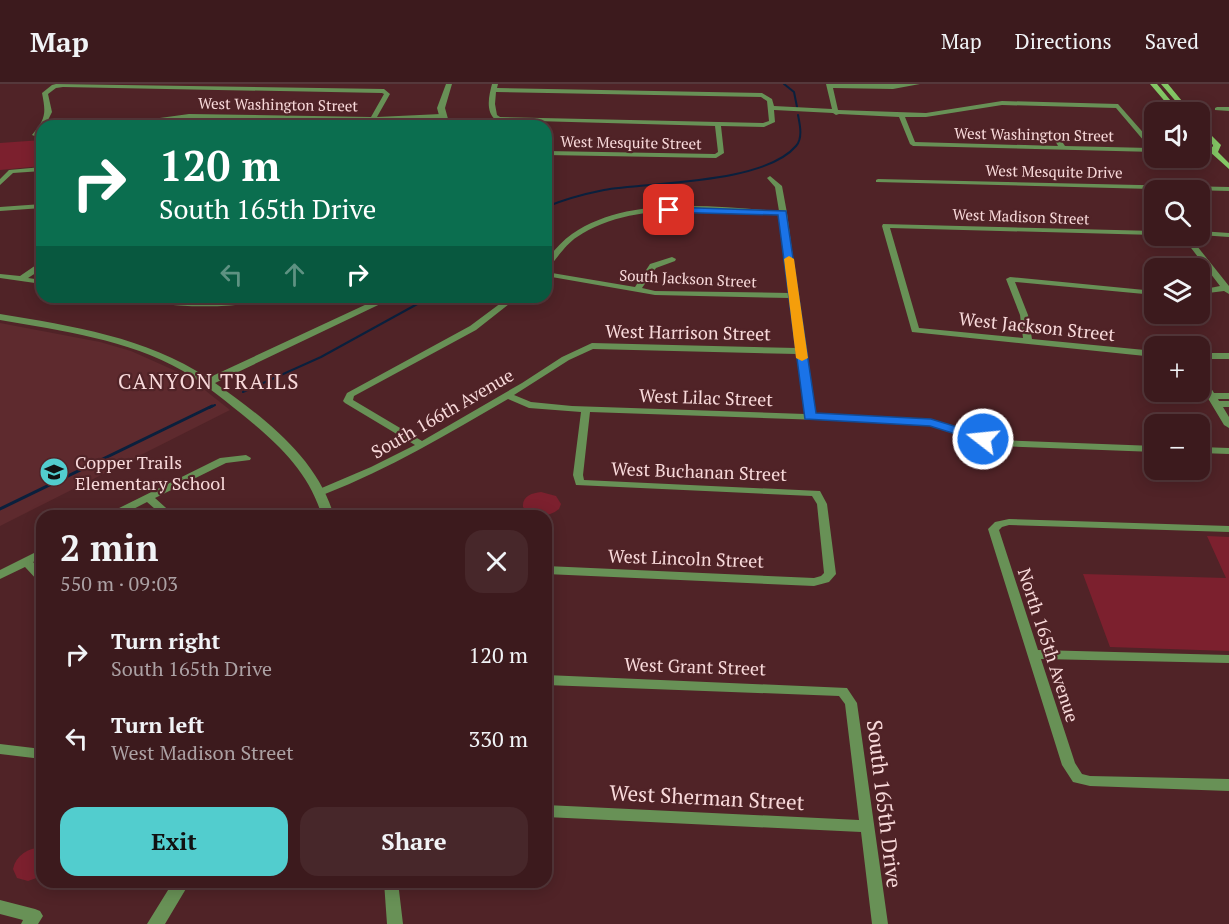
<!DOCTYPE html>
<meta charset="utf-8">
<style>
:root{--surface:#3c1a1d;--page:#47272a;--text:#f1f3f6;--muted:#aca1a4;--line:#55383b;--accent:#52cdce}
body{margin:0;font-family:"PT Serif",serif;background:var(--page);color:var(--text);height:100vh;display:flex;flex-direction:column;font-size:22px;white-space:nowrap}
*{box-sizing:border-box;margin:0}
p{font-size:20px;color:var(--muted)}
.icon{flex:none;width:33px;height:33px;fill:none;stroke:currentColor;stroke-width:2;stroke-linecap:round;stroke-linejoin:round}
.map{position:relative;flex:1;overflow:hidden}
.drawer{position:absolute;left:36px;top:426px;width:516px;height:378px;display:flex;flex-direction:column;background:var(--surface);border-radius:18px;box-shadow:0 3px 15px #0003,0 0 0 2px var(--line)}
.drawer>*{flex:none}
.top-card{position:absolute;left:36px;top:36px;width:516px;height:183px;border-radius:18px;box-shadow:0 3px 15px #0003,0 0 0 2px var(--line);background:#0b6e4f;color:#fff;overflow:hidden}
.buttons{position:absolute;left:1144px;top:18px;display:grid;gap:12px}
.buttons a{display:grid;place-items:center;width:66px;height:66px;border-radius:12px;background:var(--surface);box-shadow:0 3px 15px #0003,0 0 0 2px var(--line);font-size:30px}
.pin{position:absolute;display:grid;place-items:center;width:51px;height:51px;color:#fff;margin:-26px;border-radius:12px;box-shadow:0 3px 9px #0006}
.me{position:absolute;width:66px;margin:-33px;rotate:286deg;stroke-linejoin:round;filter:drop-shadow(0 0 4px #0008)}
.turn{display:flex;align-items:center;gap:21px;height:126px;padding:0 24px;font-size:27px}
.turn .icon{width:78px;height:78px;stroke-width:2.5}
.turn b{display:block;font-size:42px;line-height:51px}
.lanes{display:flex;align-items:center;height:57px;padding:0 24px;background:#0003;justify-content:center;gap:30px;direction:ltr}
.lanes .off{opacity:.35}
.round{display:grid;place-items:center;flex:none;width:63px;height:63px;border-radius:18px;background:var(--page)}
.summary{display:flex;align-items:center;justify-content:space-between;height:102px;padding:0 24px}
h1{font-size:36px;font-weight:700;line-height:45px}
.primary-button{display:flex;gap:12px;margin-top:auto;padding:12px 24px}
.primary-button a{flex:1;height:69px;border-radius:18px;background:var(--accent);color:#111;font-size:24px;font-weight:700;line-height:69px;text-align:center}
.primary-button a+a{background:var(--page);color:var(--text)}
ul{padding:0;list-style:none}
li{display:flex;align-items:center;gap:18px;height:84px;padding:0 24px}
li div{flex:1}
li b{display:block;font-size:22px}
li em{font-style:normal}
header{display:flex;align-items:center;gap:36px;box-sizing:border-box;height:84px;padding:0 30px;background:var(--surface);border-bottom:2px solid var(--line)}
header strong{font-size:28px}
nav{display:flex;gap:33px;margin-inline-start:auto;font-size:21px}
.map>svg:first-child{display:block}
</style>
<header>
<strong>Map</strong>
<nav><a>Map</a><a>Directions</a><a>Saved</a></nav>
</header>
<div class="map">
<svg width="1229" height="840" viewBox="0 0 1229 840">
<rect width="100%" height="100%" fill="#502327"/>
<path fill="#5e2a2e" d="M0,239L100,258L131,267L187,292L230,326L0,442Z"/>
<path fill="#7c202e" d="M42,56V82L0,86V59Z
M541,408L556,412L561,420L559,425C548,434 532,435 523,423C522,412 532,409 541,408Z
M1207,452L1229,453V567L1110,563L1083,490L1226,494Z
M42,763V792L28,797L17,794L13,785C16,771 28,764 42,763Z"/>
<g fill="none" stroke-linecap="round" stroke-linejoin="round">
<path stroke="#0a203d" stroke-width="2" d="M784,0L794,8L797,23
M546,123C565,115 584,110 604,106C651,98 764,100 796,62C803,54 800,41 798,31
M243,308L321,273L430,213
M209,324L215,321"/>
<path stroke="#0a203d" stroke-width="3" d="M0,425L212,322"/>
<path fill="#689156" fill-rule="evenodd" d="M56,0L384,5L390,10L377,33L441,30L444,32L441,34L373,37L189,34L130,42H113L116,40L189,30L371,33L384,10L382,9L63,3L56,4L48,10L52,28L45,42H42V47L39,50L42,51V55L32,51C46,34 46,30 42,9L52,1Z
M492,0H498L497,4L762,9L772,15L774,22L832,25L826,0H920L893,5L833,4L838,26L926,29L1002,17L1118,20L1155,62V68L913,62L910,60L899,33L839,30L836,31L833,29L774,26L775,38L764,43L721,42L724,69L716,74L546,71V67L715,70L718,68L715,42L496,36C485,28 489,11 492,0ZM496,8L761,13L767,17L769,37L763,39L500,33L497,31L495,20ZM1002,21L1116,24L1150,64L1065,62L1057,50L1055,49L1052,51L1058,62L915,58L905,33H926Z
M1217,23H1229V27L1215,26V24Z
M1200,65H1215L1218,67L1215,69H1200Z
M42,83V87L13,89L0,101V95L9,86Z
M770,92L782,102L787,129L814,330L931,335L999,356L1155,362V368L998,362L930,341L910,339L590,328L583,391L584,396L820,407L827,420L836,490L829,498L814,502L546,490V482L814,494L821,492L824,489L817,420L812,412L576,401L573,391L581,328L529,324L508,315C448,350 389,385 325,410H317L316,408L317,406L371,383L415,361L345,319L343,317L347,309L470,242L509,213H518L476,246L354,312L353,316L422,357L522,299L562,273L592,259L797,264L790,214L655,211L546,192V188L635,203L650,180L672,173L676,175L675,177L656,184L642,204L655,207L790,209L780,131C716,128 633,115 577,153C566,160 558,173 549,183H546V176C554,167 562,157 572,150C629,111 714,123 779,127L775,103L767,94ZM593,265L797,270L805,330L572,322L531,318L514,311L569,276Z
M878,95L1229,103V107L876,98V96Z
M42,120V124L0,127V123Z
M883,140L1155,147V151L890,144L919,244L1023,254L1020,231L1006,195L1010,193L1155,207V211L1015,198L1028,231L1032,255L1155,267V273L912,248L882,142Z
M1200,147L1229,149V153L1200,151Z
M1182,152H1189L1229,202V210L1224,207L1200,210V206L1220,202Z
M39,179H42V185L28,194L42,196V200L0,194V190L20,192Z
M127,213H147L201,218L276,213L272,215C232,224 194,224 154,219C145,218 134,218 127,213Z
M1200,269H1229V275H1200Z
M1200,290L1203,291L1214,309H1229V315H1218L1219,317H1229V323H1223L1229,333V344L1224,341L1200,301Z
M1200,363L1229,364V370L1200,369Z
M246,371L251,374L250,376L226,379L155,414L175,432H163L147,418L120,432H106L107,430L220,374Z
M1009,435L1229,442V448L1009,441L1002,443L999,446L1038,566L1229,571V579L1041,575L1075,679L1082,690L1090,692L1229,695V707L1090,702L1073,698L1062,681L988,445L995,438Z
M42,465V474L33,478L42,487V498L38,497L25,483L0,495V486Z
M546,591L847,604L857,619L888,840H872L861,748L546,733V721L859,736L845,620L839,612L546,601Z
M0,660L42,665V675L0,670Z
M384,798H398L403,840H387Z
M0,816L35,825L40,827L43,832L38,840H21L23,836L0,830Z"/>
<path fill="#689156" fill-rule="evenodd" d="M446,0H452L445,24L450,42H442L437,24Z
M382,213H395L215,299C263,333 317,373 334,432H322C310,391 282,363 249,336C228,319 207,301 183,287C127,255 62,247 0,236V230C72,242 146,253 208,294Z
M173,798H190L165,840H147Z"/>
<path fill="#84c765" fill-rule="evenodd" d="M1150,0H1157L1180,28H1174Z
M1161,0H1168L1191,28H1185Z
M1200,40L1221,61L1218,68L1229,79V85L1200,59V53L1213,63V61L1200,46Z"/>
</g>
<path fill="#1a73e8" stroke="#114b97" stroke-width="1.5" d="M669,123L786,127L816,329L931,335L987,352V357H978L930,342L805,335L778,131L665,128V124Z"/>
<path fill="#f59e0b" d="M789,172L794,175L808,274L802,277L796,274L784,175Z"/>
<defs>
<g id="school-disc" transform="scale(1.5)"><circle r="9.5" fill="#52cdce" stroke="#502327"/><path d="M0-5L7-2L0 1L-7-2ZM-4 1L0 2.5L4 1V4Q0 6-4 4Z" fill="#111"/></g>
</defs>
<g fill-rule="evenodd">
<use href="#school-disc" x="54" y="388"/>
</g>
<g text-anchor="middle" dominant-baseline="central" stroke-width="4.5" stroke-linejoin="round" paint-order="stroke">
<g font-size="15" fill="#f8d9da" stroke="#502327">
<text transform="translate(278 20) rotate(1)">West Washington Street</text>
<text transform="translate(1034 50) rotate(1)">West Washington Street</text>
<text transform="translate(631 58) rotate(1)">West Mesquite Street</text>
<text transform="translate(1054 87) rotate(1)">West Mesquite Drive</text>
<text transform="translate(1021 132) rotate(2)">West Madison Street</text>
<text transform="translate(688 194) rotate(3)">South Jackson Street</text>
</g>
<g font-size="18" fill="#f8d9da" stroke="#502327">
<text transform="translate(1037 242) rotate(6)">West Jackson Street</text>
<text transform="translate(688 248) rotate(1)">West Harrison Street</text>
<text transform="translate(706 313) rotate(2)">West Lilac Street</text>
<text transform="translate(442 329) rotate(-30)">South 166th Avenue</text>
<text transform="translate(699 387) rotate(2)">West Buchanan Street</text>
<text transform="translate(686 474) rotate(2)">West Lincoln Street</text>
<text transform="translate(1049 561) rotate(72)">North 165th Avenue</text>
<text transform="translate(695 582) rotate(2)">West Grant Street</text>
</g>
<g font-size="18" fill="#f8d9da" stroke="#502327" text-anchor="start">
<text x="75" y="378">Copper Trails<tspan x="75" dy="21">Elementary School</tspan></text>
</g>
<g font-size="21" letter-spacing="1.5" fill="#f8d9da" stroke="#502327">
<text x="209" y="297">CANYON TRAILS</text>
</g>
<g font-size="21" fill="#f8d9da" stroke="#502327">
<text transform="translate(707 713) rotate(3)">West Sherman Street</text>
<text transform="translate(885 720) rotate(83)">South 165th Drive</text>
</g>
</g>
</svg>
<div class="buttons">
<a><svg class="icon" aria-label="sound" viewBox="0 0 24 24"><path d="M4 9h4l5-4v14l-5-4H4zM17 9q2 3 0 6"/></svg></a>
<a><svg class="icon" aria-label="search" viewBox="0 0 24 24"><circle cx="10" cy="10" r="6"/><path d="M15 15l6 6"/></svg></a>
<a><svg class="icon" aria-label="layers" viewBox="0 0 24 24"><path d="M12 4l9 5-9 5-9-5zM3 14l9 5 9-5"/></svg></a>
<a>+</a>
<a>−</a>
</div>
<div class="pin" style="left:669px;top:126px;background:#d93025"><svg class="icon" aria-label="arrive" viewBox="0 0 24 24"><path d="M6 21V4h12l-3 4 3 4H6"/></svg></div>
<svg class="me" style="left:983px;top:355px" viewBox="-20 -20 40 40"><circle r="17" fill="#1a73e8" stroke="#fff" stroke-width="3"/><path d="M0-11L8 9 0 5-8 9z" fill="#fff"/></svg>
<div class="top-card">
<div class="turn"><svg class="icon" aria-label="right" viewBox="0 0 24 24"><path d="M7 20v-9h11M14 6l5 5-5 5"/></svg><div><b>120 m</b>South 165th Drive</div></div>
<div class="lanes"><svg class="icon off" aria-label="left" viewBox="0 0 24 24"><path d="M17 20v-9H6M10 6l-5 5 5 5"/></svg><svg class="icon off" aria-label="ahead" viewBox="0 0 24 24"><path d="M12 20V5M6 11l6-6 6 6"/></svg><svg class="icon" aria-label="right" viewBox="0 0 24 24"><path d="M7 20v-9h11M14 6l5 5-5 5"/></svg></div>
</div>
<section class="drawer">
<div class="summary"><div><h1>2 min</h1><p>550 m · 09:03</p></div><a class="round"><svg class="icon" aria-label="close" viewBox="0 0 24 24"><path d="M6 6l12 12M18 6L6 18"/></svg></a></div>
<ul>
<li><svg class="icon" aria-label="right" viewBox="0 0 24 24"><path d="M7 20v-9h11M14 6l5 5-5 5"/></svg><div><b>Turn right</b><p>South 165th Drive</p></div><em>120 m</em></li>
<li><svg class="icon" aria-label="left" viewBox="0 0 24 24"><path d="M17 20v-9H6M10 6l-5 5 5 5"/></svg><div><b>Turn left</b><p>West Madison Street</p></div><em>330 m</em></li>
</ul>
<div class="primary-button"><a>Exit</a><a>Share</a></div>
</section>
</div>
